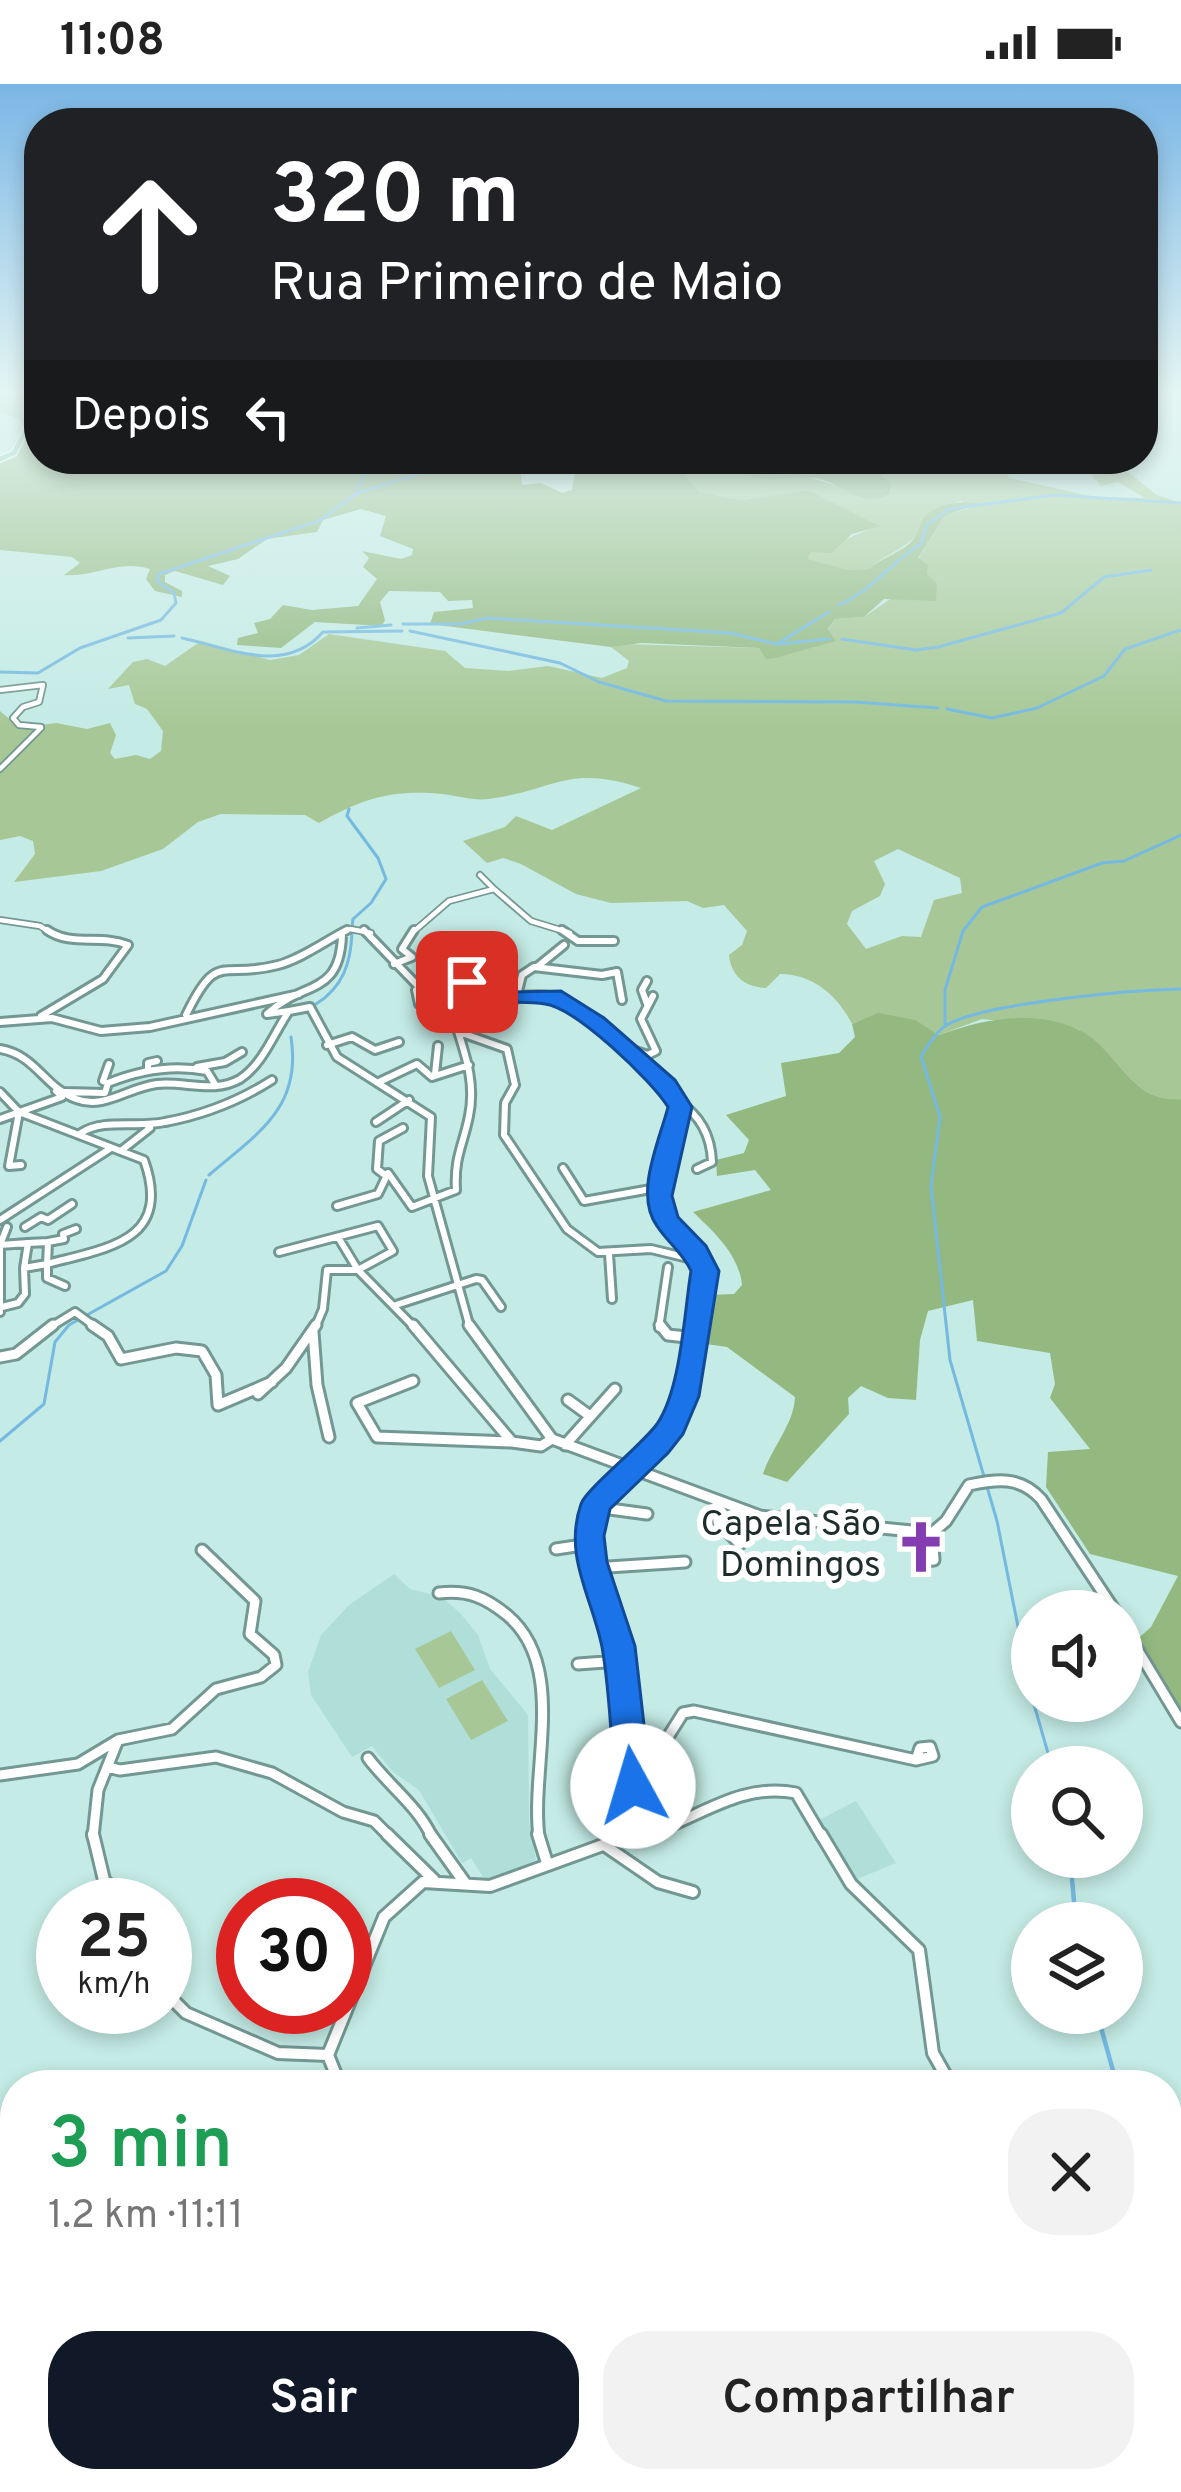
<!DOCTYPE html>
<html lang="pt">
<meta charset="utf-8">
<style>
:root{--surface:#fff;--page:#f2f2f2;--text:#222;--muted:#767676;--accent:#111827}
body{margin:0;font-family:Overpass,sans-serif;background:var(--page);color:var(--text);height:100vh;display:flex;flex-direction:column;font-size:45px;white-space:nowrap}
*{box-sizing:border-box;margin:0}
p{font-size:39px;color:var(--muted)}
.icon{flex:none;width:66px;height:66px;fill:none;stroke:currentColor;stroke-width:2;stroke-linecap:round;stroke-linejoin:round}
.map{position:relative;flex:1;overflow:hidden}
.panel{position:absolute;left:0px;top:1986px;width:1182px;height:423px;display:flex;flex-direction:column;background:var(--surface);border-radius:48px 48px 0 0;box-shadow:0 6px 18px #0003}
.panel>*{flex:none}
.hud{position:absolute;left:24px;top:24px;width:1134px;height:366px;border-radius:48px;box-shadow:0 6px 18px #0003;background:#202124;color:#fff;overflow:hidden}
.controls{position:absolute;left:1011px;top:1506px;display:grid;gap:24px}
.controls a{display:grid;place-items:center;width:132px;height:132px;border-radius:50%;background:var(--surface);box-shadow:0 6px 18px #0003;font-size:60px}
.speed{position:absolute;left:36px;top:1794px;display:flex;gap:24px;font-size:60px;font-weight:700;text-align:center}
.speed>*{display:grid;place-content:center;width:156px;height:156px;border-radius:50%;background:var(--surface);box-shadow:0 6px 18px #0003;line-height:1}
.speed small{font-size:30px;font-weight:400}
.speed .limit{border:18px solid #d22;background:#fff;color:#111}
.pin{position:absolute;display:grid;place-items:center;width:102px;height:102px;color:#fff;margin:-51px;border-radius:24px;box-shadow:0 6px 18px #0006}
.me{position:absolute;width:132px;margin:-66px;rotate:354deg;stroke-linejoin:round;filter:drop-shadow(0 0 9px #0008)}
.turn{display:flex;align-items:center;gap:42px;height:252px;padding:0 48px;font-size:54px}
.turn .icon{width:156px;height:156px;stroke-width:2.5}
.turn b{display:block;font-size:84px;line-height:102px}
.then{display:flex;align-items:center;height:114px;padding:0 48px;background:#0003;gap:24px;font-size:45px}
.round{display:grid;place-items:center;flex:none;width:126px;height:126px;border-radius:48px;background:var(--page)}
.headline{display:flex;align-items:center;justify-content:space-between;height:204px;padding:0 48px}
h1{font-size:72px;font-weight:600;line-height:90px;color:#1e9e55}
.cta{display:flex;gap:24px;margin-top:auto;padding:24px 48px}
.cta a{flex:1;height:138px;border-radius:48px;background:var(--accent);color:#fff;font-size:48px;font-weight:600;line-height:138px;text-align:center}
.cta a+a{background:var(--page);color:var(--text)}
.status{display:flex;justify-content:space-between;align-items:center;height:84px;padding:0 60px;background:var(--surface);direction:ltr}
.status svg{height:33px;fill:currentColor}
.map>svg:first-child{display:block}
</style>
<div class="status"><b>11:08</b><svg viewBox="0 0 49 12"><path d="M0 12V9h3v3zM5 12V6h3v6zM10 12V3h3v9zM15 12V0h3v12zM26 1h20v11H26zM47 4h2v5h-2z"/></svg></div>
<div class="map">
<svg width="1181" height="2408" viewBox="0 0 1181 2408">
<rect width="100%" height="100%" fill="#c4ebe5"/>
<path fill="#afdfd8" d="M394,1490L410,1505L442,1513L461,1530L478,1551L490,1585L528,1631L529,1737L536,1776L490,1795L483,1793L471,1774L462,1779L419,1706L393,1688L372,1662L352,1673L311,1611L308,1588L321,1551L349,1521Z
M856,1717L896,1779L855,1796L819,1736Z"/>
<path fill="#a7c896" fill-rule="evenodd" d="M900,375H987L1004,381L1009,394L1095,413L1145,414L1118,398L1101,402L1091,390L1128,388L1157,411L1181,419V1015L1164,1017L1135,1002L1078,945L982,935L939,951C909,932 886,926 852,940C838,912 813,890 780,890L766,904C745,903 731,892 729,871L742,861L747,847L724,821L703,824L687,817L611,819L576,810L521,780L503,774L487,779L463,757L505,743L516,732L552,746L641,704C567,680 556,706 489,715C475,717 457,712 443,710C392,705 363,714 319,739L305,731L221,730L198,738L163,765L101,787L14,798L35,770L33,757L20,752L0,756V627L20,644L56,639L87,645L110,639L116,651L110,669L115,675L136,671L150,675L161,667L163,647L147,625L135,620L129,601L108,605L133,578L147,575L165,582L201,557L270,576L299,571L329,550L445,567L465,584L508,587L548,582L602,594L627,584L629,577L611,563L623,560L759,564L763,569L835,557L828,546L835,535L864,533L927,490L918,475L945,432L972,423L961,417C915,431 935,439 909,458C895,469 882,473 869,485L848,486L806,476L810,468C835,461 856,451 878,441L808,406L742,416L698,408L683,390L738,386L762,394L800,391L835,401L883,397L879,390ZM898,765L960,794L962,809L934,816L921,853L902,852L866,865L847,840L852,827L880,812L885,800L874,777Z
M451,1547L475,1586L439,1604L415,1565Z
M482,1596L508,1637L471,1656L446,1615Z"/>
<path fill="#93b980" d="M0,306H39V375H546L547,379L520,380L522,401L541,399L562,409L572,406L577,375H900L880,390L891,401L889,410C864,424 850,406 827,397C804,388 782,399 760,394C733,387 713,385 684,391L699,408L742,416L808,406L880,442L852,450L831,469L811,468L807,475L848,486L869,485C882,473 905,468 915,453C919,448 919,441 923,435C935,420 960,416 977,420L945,432L918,474L928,481L927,490L937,500L936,517L884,515L864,533L835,535L828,545L836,557L775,574L766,575L759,564L641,559L611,563L430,540L434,528L473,524L472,516L448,517L440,508L389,507L380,518L385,536L382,542L315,538L281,564L237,561L238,554L258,549L254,539L270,535L283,521L312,526L358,522L377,495L363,483L369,474L362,467L401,475L412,471L413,465L380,452L386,432L361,425L323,436L317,448L267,455L238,475L208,482L230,492L223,501L175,487L165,491V498L182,507V513L155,507L146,495L150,485C117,475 94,494 64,491L80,479L72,473L0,466V375L12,370L25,344L19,335L0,328Z
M878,929L915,936L939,951C983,935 1032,925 1077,945C1118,963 1128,1020 1181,1015V1645L1151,1596L1124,1567L1151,1543L1178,1492L1090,1470L1046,1403L1048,1368L1090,1365L1050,1314L1055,1300L1050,1269L977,1257L973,1216L928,1227L920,1256L916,1316L888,1314L861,1302L848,1314L849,1330L787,1398L763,1390C772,1363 794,1340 795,1313L727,1263L706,1260L701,1245L708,1211L734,1210L742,1201C739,1171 715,1149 693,1128L771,1106L755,1086L717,1092L716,1076L744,1069L749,1056L726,1031L786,1012L781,979L839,969L855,953L852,940Z"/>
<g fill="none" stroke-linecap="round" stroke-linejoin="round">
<path stroke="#75b9e0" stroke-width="3" d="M356,410L465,375
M322,435L356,410L371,375
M157,497L159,490L321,436
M839,521C876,504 887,481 921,460L927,441L949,425L1055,411L1181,419
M403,540H461L487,534L730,549L777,560L829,528
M357,544L391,541
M410,547L560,579L599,598L666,617L855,618L938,624
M128,554L174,552
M182,554C232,565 285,591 323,548L402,547
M842,555L916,566L938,563L1061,529L1104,493L1151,486
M778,560L829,555
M0,588L38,589L80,564L161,536L176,519L174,509L158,498
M947,625L992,634L1037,624L1104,592L1125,565L1181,546
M349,725L347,732L378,774L386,795L371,819L353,835L352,843
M316,920C343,903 351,879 352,848
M945,941V906L963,847L982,823L1102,779L1124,777L1181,751
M209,1091C258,1049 302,1024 291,953
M0,1357L44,1320L55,1258L69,1241L166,1187L182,1162L206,1096
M1032,1613L997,1437L950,1276L931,1102L940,1033L921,972C928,962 935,949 945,942C981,919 1134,906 1181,905
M1033,1617L1052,1683"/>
<path stroke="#75b9e0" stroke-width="4.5" d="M1070,1773L1076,1839
M1097,1929L1117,2001
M1167,2095L1181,2121"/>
<g stroke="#739792" stroke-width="8">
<path id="minor-far3" d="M0,606L43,601L39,618L23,623L13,634L19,641L41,643
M0,685L41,644
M480,791L494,805
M0,836L40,842L51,849
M341,849L350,845L371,849
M412,849L449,817L494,805L531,837L570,849"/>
</g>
<g stroke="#739792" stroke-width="12">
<path id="minor-far2" d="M364,846L418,902
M562,846L578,857H614
M394,880L412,873L402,865L414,846
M537,883L564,861
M647,897L642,906L647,920
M476,905L493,889L518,902
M516,915L522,891L534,883L602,891L617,888L622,916
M289,927L267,930C303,896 340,913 342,851
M186,931C218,865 221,896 278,881C301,875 325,857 347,846
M41,932L103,895L128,861C101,850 71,863 47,846
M0,938L52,934L101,947L150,943L299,910
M459,948L507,965L515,1001L505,1019L504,1051L567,1145L598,1168L651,1165L700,1177
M327,961L352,953L375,966L399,958
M0,965C36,971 44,1003 76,1015C104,1026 129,1003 157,1000C185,997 214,1010 240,995C263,980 274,949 289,927L310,923L337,973L431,1033L428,1092L470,1244
M629,965L648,971L656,967L641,935L653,912
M197,983L225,978L242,968
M148,986V979L157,977
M435,990L438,962
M379,998L417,980L432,993L469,981
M108,999L103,997L109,980
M0,1008L19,1028L144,1076C173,1157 108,1164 47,1180L48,1158L28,1159L24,1184
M64,1008L105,1009L108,999C140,986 172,980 207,987L216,1002
M679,1018C701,1032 711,1052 712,1078L697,1085
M19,1028L9,1082L21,1081
M0,1035L62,1013L56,1007
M376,1038L409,1016
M81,1049C104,1034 137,1044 165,1038C203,1031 239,1017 272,996
M122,1066L150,1044L147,1041
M563,1084L584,1117L662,1103
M385,1091L377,1085L379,1057L403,1044
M337,1122L378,1110L388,1089L412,1123L456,1106C454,1073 463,1062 469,1032C476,998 465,970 455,938L419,920L416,906C450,881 464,904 493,911C511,915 531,909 549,912C589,919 658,994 680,1027L662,1116L670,1141L695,1167L705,1187L694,1244
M0,1136L111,1064
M25,1143L41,1133L48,1136L72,1120
M48,1158L64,1155L63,1150L76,1145
M0,1161L28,1159
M279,1168L378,1142L393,1167L358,1186L338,1153
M609,1170L612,1215
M396,1221L476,1195L482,1196L501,1223
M2,1223L18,1219L25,1210L24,1184L47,1180V1194L65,1202
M0,1228V1161L7,1143
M49,1244L75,1228L97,1244
M315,1244L323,1225L327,1186H358L415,1244
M659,1244L668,1183"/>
</g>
<g stroke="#739792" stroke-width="15">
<path id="minor-far1" d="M92,1241L108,1252L121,1275L176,1264L202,1267L216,1291L218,1321L272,1298
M413,1241L512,1358L541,1362L552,1355
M469,1241L552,1355L760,1432L932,1449L946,1437L969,1401C997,1395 1020,1392 1041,1415L1115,1527
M660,1241L668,1251L696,1254
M313,1248L317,1301L329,1353
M0,1273L16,1270L53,1241
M413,1297L357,1319L377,1353L511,1358
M258,1310L286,1284L316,1241
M568,1316L590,1332
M565,1361L615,1305
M717,1419L718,1438L740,1460
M595,1423L647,1430
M556,1465L589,1460
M919,1477L934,1476L932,1449
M593,1484L685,1478
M439,1509C468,1506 485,1513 507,1531C568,1582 530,1683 539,1753
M1122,1540L1181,1638
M578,1580L619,1577
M118,1656L172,1645L216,1605L261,1593L276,1581L274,1571L250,1550L255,1517L202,1466
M629,1661L666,1656L683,1629L694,1627L916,1676
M930,1663L933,1672L916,1676L920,1664Z
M368,1674C389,1702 417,1721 432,1753
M107,1683L120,1686L216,1673L272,1689L343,1728L374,1737L390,1753
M0,1691L78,1680L118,1656L98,1706L93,1753
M631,1753L637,1743L618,1562L591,1477L589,1452L596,1419L636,1386L679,1327L695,1241
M638,1753C692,1740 736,1697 796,1709L822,1753"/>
</g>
<g stroke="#739792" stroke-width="16">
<path id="minor" d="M93,1750L104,1796L127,1821
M387,1750L434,1796
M430,1750L465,1799
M538,1750L547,1779
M821,1750L851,1800L919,1866L933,1969L951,2001
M632,1754L651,1750
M607,1763L658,1798L693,1808
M165,1859L171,1914L186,1929L278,1969L328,1971
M340,2001L328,1971L384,1833L423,1798L490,1802L633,1750
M624,2394L631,2408
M840,2394L848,2408
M350,2408L359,2394
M671,2408L719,2394"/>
</g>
<g stroke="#fff" stroke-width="8">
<path id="major" d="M0,375L14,369L28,342L39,339"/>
</g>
<use href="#minor-far3" stroke="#fff" stroke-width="4.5"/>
<use href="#minor-far2" stroke="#fff" stroke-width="6"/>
<use href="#minor-far1" stroke="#fff" stroke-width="9"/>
<use href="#minor" stroke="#fff" stroke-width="10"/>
<use href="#major" stroke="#7dc8a9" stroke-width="4.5"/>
</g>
<linearGradient id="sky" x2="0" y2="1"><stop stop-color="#7ab6e5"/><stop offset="0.48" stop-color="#e4f6f3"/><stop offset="1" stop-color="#e4f6f3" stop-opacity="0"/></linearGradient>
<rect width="1181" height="643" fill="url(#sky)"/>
<path fill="#1a73e8" stroke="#114b97" stroke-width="3" d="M467,892L511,908L561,907L604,934L675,996L692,1023L672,1112L678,1133L706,1162L719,1187L699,1312L683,1350L668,1369L610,1425L604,1452L607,1478L635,1562L651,1702L645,1713L633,1718L621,1713L615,1702C611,1656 610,1608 602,1563C592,1513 563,1472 581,1420C586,1405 641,1362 657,1340C681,1305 684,1230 691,1187C683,1169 668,1159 657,1142C634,1110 659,1058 668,1023C651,996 576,924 545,920C514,915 480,926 456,898Z"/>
<defs>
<g id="church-bare" transform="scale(4.14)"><path d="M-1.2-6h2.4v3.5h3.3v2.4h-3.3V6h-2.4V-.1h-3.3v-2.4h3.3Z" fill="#843db0" stroke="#fff" stroke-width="2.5" paint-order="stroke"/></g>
</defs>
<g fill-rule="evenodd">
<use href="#church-bare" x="921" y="1463"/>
</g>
<g text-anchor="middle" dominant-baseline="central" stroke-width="12" stroke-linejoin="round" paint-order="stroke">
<g font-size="36" fill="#1e2d2b" stroke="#fff" text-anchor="end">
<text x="881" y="1442">Capela São<tspan x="881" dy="41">Domingos</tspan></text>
</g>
</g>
</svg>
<div class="controls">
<a><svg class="icon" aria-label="sound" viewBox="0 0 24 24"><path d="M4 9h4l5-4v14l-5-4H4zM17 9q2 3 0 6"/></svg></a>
<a><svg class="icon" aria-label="search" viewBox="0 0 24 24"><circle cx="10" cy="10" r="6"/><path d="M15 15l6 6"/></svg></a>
<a><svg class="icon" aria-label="layers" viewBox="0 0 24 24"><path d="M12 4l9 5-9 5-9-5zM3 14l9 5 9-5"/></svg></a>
</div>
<div class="speed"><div>25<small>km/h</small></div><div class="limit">30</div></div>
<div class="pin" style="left:467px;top:898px;background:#d93025"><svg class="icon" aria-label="arrive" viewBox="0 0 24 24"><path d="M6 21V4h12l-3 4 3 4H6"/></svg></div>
<svg class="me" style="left:633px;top:1702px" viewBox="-20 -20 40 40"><circle r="19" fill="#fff"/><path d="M0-13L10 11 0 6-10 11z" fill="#1a73e8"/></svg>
<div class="hud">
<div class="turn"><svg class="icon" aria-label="ahead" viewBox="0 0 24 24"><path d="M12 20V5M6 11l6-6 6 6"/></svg><div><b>320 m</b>Rua Primeiro de Maio</div></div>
<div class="then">Depois<svg class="icon" aria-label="left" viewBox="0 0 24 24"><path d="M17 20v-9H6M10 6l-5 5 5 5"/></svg></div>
</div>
<section class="panel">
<div class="headline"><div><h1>3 min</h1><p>1.2 km · 11:11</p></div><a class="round"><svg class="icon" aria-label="close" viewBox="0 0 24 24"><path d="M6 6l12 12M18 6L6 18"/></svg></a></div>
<div class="cta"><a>Sair</a><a>Compartilhar</a></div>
</section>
</div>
